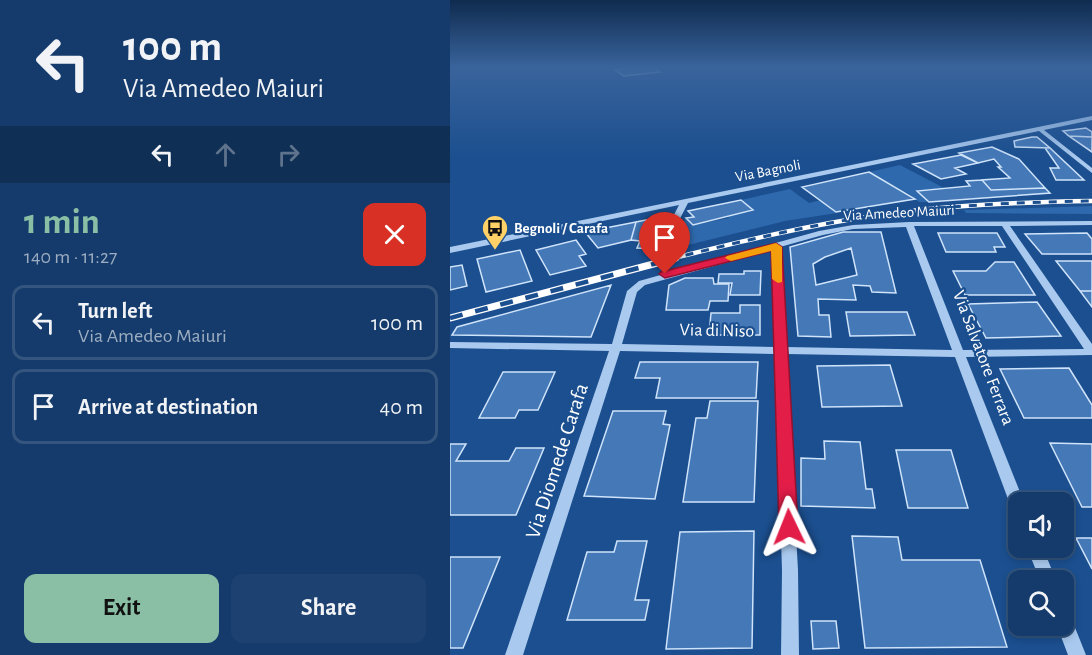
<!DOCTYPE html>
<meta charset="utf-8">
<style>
:root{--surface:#143b6b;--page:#1d4271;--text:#f1f3f6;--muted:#9dadc1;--line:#33557e;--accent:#8abfa5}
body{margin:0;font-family:"Alegreya Sans",sans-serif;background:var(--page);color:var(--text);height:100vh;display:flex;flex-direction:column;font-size:22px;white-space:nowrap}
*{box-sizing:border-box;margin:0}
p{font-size:20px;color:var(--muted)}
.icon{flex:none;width:33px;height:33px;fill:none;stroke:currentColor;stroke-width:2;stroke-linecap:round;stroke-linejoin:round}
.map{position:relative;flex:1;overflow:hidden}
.drawer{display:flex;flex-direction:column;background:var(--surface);width:450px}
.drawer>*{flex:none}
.banner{background:#143b6b;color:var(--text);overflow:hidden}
.fabs{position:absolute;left:558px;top:492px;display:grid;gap:12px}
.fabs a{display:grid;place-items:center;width:66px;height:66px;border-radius:12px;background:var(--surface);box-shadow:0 3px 9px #0003,0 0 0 2px var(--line);font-size:30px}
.pin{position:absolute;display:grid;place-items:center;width:51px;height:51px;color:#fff;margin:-62px -26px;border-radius:50% 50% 50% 0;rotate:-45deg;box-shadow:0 0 6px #0007}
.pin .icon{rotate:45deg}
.me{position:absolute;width:66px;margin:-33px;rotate:358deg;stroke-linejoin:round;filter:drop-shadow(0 0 4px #0008)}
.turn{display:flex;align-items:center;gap:21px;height:126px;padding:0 24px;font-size:27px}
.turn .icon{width:78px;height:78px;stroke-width:2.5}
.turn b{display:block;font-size:42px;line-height:51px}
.lanes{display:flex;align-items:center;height:57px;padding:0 24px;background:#0003;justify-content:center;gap:30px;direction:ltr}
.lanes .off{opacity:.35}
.round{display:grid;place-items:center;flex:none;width:63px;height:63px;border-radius:12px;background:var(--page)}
.head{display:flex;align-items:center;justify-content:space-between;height:102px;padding:0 24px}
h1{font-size:36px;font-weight:700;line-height:45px;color:var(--accent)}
.button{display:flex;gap:12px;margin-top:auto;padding:12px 24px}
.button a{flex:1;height:69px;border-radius:12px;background:var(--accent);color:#111;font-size:24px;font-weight:700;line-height:69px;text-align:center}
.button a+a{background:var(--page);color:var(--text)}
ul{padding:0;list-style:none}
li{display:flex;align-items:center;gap:18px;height:75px;margin:0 12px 9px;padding:0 12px;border:3px solid var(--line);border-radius:12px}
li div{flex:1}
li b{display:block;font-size:22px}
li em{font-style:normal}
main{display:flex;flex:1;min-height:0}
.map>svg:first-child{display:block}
</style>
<main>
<section class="drawer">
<div class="banner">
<div class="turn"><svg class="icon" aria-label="left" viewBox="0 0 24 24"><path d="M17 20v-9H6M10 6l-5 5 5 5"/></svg><div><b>100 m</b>Via Amedeo Maiuri</div></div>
<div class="lanes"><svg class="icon" aria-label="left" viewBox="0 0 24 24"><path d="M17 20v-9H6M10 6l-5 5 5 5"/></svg><svg class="icon off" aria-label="ahead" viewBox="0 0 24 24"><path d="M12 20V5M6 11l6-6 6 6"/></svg><svg class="icon off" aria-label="right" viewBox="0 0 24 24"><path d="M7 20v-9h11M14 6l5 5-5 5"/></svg></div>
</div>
<div class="head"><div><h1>1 min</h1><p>140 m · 11:27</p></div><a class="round" style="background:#d93025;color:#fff"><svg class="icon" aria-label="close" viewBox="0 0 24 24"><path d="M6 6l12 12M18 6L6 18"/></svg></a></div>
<ul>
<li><svg class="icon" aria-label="left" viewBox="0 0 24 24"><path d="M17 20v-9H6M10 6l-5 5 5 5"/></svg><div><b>Turn left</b><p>Via Amedeo Maiuri</p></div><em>100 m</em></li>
<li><svg class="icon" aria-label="arrive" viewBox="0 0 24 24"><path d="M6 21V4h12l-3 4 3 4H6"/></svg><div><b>Arrive at destination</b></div><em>40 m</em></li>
</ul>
<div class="button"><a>Exit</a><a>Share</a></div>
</section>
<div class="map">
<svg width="642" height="655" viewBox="0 0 642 655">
<rect width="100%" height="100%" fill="#1b4f8f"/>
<path fill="#2e69ad" d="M450,165L494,188L468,191L479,202H469L459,194L419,172Z
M340,189L359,203L371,200L387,213L335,221L226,248L222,245L236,218L243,225L279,218L278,216L303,210L291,200Z
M642,206V214L516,213L514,210Z"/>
<path fill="#4478b7" stroke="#cfe3fa" stroke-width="1.5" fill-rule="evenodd" d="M187,67H203L210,72L174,76L165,70Z
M636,128L642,132V137L619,136L613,131Z
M619,136L642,137V152Z
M582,137H587L600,148L565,147L564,141Z
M542,147L569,159L595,188L541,190L532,180L560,178L548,167H551L544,159L528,163L509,153Z
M595,148H600L634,180H606L600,168H609Z
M511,155L528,163L505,168L516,174L491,179L463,164Z
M419,172L465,199L386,212L352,187Z
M532,180L541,190L595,188L600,193L479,202L467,191L520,186L516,181Z
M291,200L303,210L243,225L236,218L244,217L238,211Z
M222,215L206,249L187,248L190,241L181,240L186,222Z
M186,222L181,240L148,248L135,232Z
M393,232H431L446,293L422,292L420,286L403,285L406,300L368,299L369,315H379L381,337L348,336L340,247ZM401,248L407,275L366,285L363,264L375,257Z
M488,233H547L555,247H544L546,252H496Z
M637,233L642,239V254H592L575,234Z
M126,240L136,254L129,256L136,266L100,275L86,250Z
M70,250L82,281L36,292L27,259Z
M606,261H642V291H630Z
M545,262H564L585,295H515L503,271H536Z
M12,265L17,286L0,290V267Z
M294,271H311L310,295H280L282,283H268L269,274H294Z
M235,278H263L264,284H279L278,301H260L258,310H216L219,285Z
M161,285L141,337L2,335L7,327Z
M630,291H642V307Z
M587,302L611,336L536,338L518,304Z
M290,305H310V335H259L261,313H290Z
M396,312H457L465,335L400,336Z
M190,362H308L306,398H206L210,378H185Z
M440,365L452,406L372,407L367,366Z
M619,368L642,405V418H574L550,369Z
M53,372H105L88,410H69L65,418H29Z
M260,401H308L304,502H233L246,418H257Z
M163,411H216L213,424L220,425L205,499L134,496Z
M374,441L410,442L416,489H422L425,508L351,506V458L375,459Z
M600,443L642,444V507H632Z
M0,444H16L6,461H59L66,448H94L66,515H0Z
M446,450H501L518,508H458Z
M304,531L302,648L216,649L230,532Z
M402,536L448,537L452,560H530L557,647L415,648Z
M626,538H642V569Z
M167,541H197L185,600H199L195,620H117L137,552H164Z
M0,557H50L13,648H0Z
M361,621H386L389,648L363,649Z"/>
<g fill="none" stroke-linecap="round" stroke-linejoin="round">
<path fill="#a9c9ee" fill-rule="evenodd" d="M642,116V120L594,130L642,168V173L589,131L238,203L217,244L213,247L209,244L229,205L0,253V247Z
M642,221V225L560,226L642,344V355L516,357L574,502H568V513L563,511L561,507L505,357L336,354L348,570L349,655H331L332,570L325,354L170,351L73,655H55L159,351L0,348V342L162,344L177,291L189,281L369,231L403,225L459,222ZM464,226H552L634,349L513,350ZM456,227L502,350L336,347L330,247L373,235L403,229ZM322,250L325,347L172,344L187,292L195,285Z
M577,548H593L606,580H590Z
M614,612L620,615L636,655H618L607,626H614Z"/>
<g stroke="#fff" stroke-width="4.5">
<path id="rail-far1" d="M220,259C289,242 358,225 429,215C500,205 571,202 642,201"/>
</g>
<g stroke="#fff" stroke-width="7">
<path id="rail" d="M0,318L226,258"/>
</g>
<use href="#rail-far1" stroke="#1b4f8f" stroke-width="3" stroke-dasharray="8" stroke-linecap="butt"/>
<use href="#rail" stroke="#1b4f8f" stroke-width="4.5" stroke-dasharray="13" stroke-linecap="butt"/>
</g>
<linearGradient id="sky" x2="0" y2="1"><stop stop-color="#0f2b4f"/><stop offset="0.42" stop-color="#39639b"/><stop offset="1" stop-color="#39639b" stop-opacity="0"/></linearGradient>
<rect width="642" height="159" fill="url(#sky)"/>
<path fill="#e11d48" stroke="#92132f" stroke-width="1.5" d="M326,243L332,247L348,527L346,533L339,535L332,533L329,527L321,251L215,278L209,274L211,272Z"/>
<path fill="#f59e0b" d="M326,243L332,247V282L328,283L322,279L321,251L281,261L275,258L277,256Z"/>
<defs>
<g id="bus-pin" transform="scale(1.35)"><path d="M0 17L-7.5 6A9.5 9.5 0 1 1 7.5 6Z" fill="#ffd166" stroke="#1b4f8f"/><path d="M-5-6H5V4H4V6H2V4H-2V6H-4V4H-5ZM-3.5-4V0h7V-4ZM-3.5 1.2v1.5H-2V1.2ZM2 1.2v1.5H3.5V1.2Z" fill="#111"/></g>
</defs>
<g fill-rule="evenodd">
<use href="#bus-pin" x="45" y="228"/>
</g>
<g text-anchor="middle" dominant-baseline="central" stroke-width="4.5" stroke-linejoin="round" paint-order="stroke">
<g font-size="15" fill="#fff" stroke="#1b4f8f">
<text transform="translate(318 171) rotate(-11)">Via Bagnoli</text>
<text transform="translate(449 213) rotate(-3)">Via Amedeo Maiuri</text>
</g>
<g font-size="15" font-weight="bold" fill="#fff" stroke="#1b4f8f" text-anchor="start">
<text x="64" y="228">Begnoli / Carafa</text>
</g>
<g font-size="18" fill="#fff" stroke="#1b4f8f">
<text transform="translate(267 331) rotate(1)">Via di Niso</text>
<text transform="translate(533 358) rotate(69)">Via Salvatore Ferrara</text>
</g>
<g font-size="21" fill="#fff" stroke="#1b4f8f">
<text transform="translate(107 461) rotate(-72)">Via Diomede Carafa</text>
</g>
</g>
</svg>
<div class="fabs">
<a><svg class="icon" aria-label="sound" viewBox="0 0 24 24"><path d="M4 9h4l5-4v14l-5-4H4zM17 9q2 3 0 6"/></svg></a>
<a><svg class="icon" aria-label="search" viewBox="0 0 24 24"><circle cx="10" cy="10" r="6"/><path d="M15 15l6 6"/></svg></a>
</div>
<div class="pin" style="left:215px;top:274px;background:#d93025"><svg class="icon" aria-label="arrive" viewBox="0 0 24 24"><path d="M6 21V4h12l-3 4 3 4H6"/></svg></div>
<svg class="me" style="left:339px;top:527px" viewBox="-20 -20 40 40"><path d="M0-17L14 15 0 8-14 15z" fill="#e11d48" stroke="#fff" stroke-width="4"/></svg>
</div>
</main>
